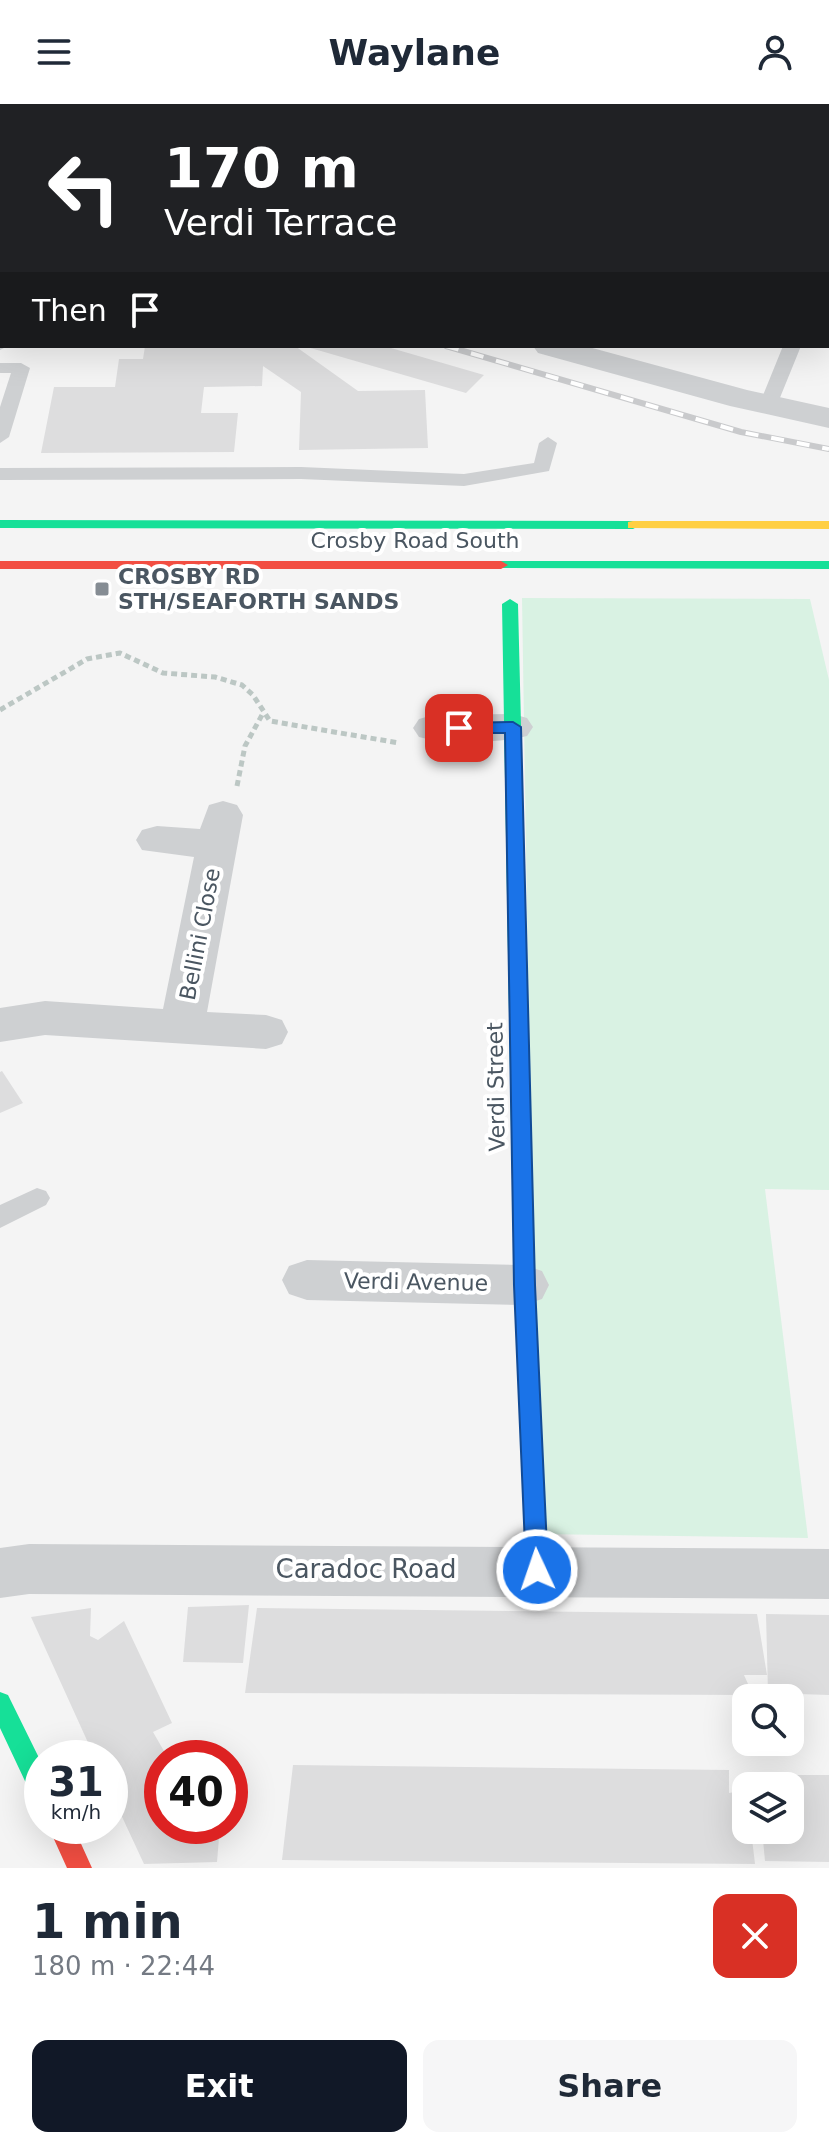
<!DOCTYPE html>
<meta charset="utf-8">
<style>
:root{--surface:#fff;--page:#f6f6f7;--text:#1f2937;--muted:#747a83;--accent:#111827}
body{margin:0;font-family:"DejaVu Sans",sans-serif;background:var(--page);color:var(--text);height:100vh;display:flex;flex-direction:column;font-size:30px;white-space:nowrap}
*{box-sizing:border-box;margin:0}
p{font-size:26px;color:var(--muted)}
.icon{flex:none;width:44px;height:44px;fill:none;stroke:currentColor;stroke-width:2;stroke-linecap:round;stroke-linejoin:round}
.map{position:relative;height:1764px;overflow:hidden}
.drawer{display:flex;flex-direction:column;background:var(--surface);flex:1}
.drawer>*{flex:none}
.hud{position:absolute;left:0px;top:0px;width:830px;height:244px;box-shadow:0 8px 32px #0002;background:#202124;color:#fff;overflow:hidden}
.fabs{position:absolute;left:732px;top:1580px;display:grid;gap:16px}
.fabs a{display:grid;place-items:center;width:72px;height:72px;border-radius:16px;background:var(--surface);box-shadow:0 8px 32px #0002;font-size:40px}
.speed{position:absolute;left:24px;top:1636px;display:flex;gap:16px;font-size:40px;font-weight:700;text-align:center}
.speed>*{display:grid;place-content:center;width:104px;height:104px;border-radius:50%;background:var(--surface);box-shadow:0 8px 32px #0002;line-height:1}
.speed small{font-size:20px;font-weight:400}
.speed .limit{border:12px solid #d22;background:#fff;color:#111}
.pin{position:absolute;display:grid;place-items:center;width:68px;height:68px;color:#fff;margin:-34px;border-radius:16px;box-shadow:0 4px 12px #0006}
.me{position:absolute;width:88px;margin:-44px;rotate:357deg;stroke-linejoin:round;filter:drop-shadow(0 0 6px #0008)}
.turn{display:flex;align-items:center;gap:28px;height:168px;padding:0 32px;font-size:36px}
.turn .icon{width:104px;height:104px;stroke-width:2.5}
.turn b{display:block;font-size:56px;line-height:68px}
.then{display:flex;align-items:center;height:76px;padding:0 32px;background:#0003;gap:16px;font-size:30px}
.round{display:grid;place-items:center;flex:none;width:84px;height:84px;border-radius:16px;background:var(--page)}
.summary{display:flex;align-items:center;justify-content:space-between;height:136px;padding:0 32px}
h1{font-size:48px;font-weight:700;line-height:60px}
.action{display:flex;gap:16px;margin-top:auto;padding:16px 32px}
.action a{flex:1;height:92px;border-radius:16px;background:var(--accent);color:#fff;font-size:32px;font-weight:700;line-height:92px;text-align:center}
.action a+a{background:var(--page);color:var(--text)}
header{display:flex;justify-content:space-between;align-items:center;height:104px;padding:0 32px;background:var(--surface);font-size:36px;font-weight:700}
.map>svg:first-child{display:block}
</style>
<header><svg class="icon" aria-label="menu" viewBox="0 0 24 24"><path d="M4 6h16M4 12h16M4 18h16"/></svg>Waylane<svg class="icon" aria-label="person" viewBox="0 0 24 24"><circle cx="12" cy="8" r="4"/><path d="M4 21q1-7 8-7t8 7"/></svg></header>
<div class="map">
<svg width="829" height="1764" viewBox="0 0 829 1764">
<rect width="100%" height="100%" fill="#f4f4f4"/>
<path fill="#d9f2e3" d="M522,494L810,495L829,576V1086L765,1085L808,1434L537,1430Z"/>
<path fill="#ddddde" d="M145,242H295L358,287L425,286L428,344L299,346L301,288L263,262L262,282L204,283L201,309H238L234,348L41,349L54,283H115L119,255H143Z
M384,242L484,271L466,289L307,243Z
M2,967L23,999L0,1009V968Z
M249,1501L243,1559L183,1558L188,1503Z
M91,1504L90,1532L98,1536L124,1517L172,1619L153,1628L168,1654H162V1722H187L186,1727L220,1722L217,1758L144,1760L110,1687V1654H95L31,1513Z
M257,1504L757,1510L767,1571H744L753,1591L245,1589Z
M766,1510L829,1511V1591L768,1589Z
M293,1661L729,1666V1689L746,1686V1726H751L755,1760L282,1756Z
M756,1671H829V1758L765,1757L762,1726H790V1682H758Z"/>
<g fill="none" stroke-linecap="round" stroke-linejoin="round">
<path stroke="#bcc7c4" stroke-width="5" stroke-dasharray="6 4" stroke-linecap="butt" d="M0,606L87,555L120,549L163,569L215,573L242,581L253,591L270,617L399,639
M237,682L245,642L262,611"/>
<path fill="#ced0d2" fill-rule="evenodd" d="M37,0H81L80,2Z
M200,0H215L216,2H201Z
M829,120V131H828V120Z
M0,230L2,242H8L0,246Z
M783,242H801L777,301L768,306L762,305L759,301Z
M0,259H21L30,264L9,333L0,339V303L11,269H0Z
M548,333L557,339L549,367L464,382L301,375L0,376V364L301,363L464,370L534,359L539,339Z
M37,1084L46,1087L50,1094L46,1101L0,1124V1101Z"/>
<path fill="#ced0d2" fill-rule="evenodd" d="M0,74H2V92H0Z
M533,242H585L747,286L829,304V324L730,302L538,249Z
M513,610L527,614L533,623L527,632C499,639 447,640 419,633L413,624L419,615L433,611Z
M223,697L237,701L243,711L207,908L266,911L282,916L288,928L282,940L266,945L45,931L0,938V904L45,897L163,905L194,753L142,746L136,736L142,726L157,722L200,725L209,701Z
M307,1156L524,1161L542,1167L549,1181L542,1195L524,1201L307,1196L289,1190L282,1176L289,1162Z
M29,1440L829,1445V1495L29,1490L0,1494V1444Z"/>
<path fill="#16e098" fill-rule="evenodd" d="M0,416L633,417L640,421L633,425L0,424Z
M501,457H829V465L496,464V458Z
M510,495L518,500L531,1024L528,1029H514L511,1024L502,500Z
M0,1588L8,1591L42,1660V1698L33,1694L0,1624Z"/>
<path fill="#ffcf43" fill-rule="evenodd" d="M633,417H829V425L628,424V418Z"/>
<path fill="#f24e42" fill-rule="evenodd" d="M0,457H501L508,461L501,465H0Z
M521,1017L528,1019L531,1024L534,1181L548,1466L545,1473L537,1476L529,1473L526,1466L514,1181L511,1024L514,1019Z
M48,1722H73L92,1764H67Z"/>
<g stroke="#c9cacc" stroke-width="6">
<path id="rail" d="M446,242L741,328L829,345"/>
</g>
<use href="#rail" stroke="#fff" stroke-width="4" stroke-dasharray="13" stroke-linecap="butt"/>
</g>
<path fill="#1a73e8" stroke="#114b97" stroke-width="2" d="M513,618L521,623L535,1181L548,1466L545,1473L537,1476L529,1473L526,1466L514,1181L505,629H459L451,624L459,619Z"/>
<rect fill="#868d94" stroke="#fff" stroke-width="3" x="94" y="477" width="16" height="16" rx="4"/>
<g text-anchor="middle" dominant-baseline="central" stroke-width="8" stroke-linejoin="round" paint-order="stroke">
<g font-size="22" fill="#4a5661" stroke="#fff">
<text x="415" y="436">Crosby Road South</text>
<text transform="translate(200 830) rotate(-79)">Bellini Close</text>
<text transform="translate(496 983) rotate(-91)">Verdi Street</text>
<text transform="translate(416 1178) rotate(1)">Verdi Avenue</text>
</g>
<g font-size="22" font-weight="bold" fill="#4a5661" stroke="#fff" text-anchor="start">
<text x="118" y="472">CROSBY RD<tspan x="118" dy="25">STH/SEAFORTH SANDS</tspan></text>
</g>
<g font-size="26" fill="#4a5661" stroke="#fff">
<text x="366" y="1465">Caradoc Road</text>
</g>
</g>
</svg>
<div class="fabs">
<a><svg class="icon" aria-label="search" viewBox="0 0 24 24"><circle cx="10" cy="10" r="6"/><path d="M15 15l6 6"/></svg></a>
<a><svg class="icon" aria-label="layers" viewBox="0 0 24 24"><path d="M12 4l9 5-9 5-9-5zM3 14l9 5 9-5"/></svg></a>
</div>
<div class="speed"><div>31<small>km/h</small></div><div class="limit">40</div></div>
<div class="pin" style="left:459px;top:624px;background:#d93025"><svg class="icon" aria-label="arrive" viewBox="0 0 24 24"><path d="M6 21V4h12l-3 4 3 4H6"/></svg></div>
<svg class="me" style="left:537px;top:1466px" viewBox="-20 -20 40 40"><circle r="17" fill="#1a73e8" stroke="#fff" stroke-width="3"/><path d="M0-11L8 9 0 5-8 9z" fill="#fff"/></svg>
<div class="hud">
<div class="turn"><svg class="icon" aria-label="left" viewBox="0 0 24 24"><path d="M17 20v-9H6M10 6l-5 5 5 5"/></svg><div><b>170 m</b>Verdi Terrace</div></div>
<div class="then">Then<svg class="icon" aria-label="arrive" viewBox="0 0 24 24"><path d="M6 21V4h12l-3 4 3 4H6"/></svg></div>
</div>
</div>
<section class="drawer">
<div class="summary"><div><h1>1 min</h1><p>180 m · 22:44</p></div><a class="round" style="background:#d93025;color:#fff"><svg class="icon" aria-label="close" viewBox="0 0 24 24"><path d="M6 6l12 12M18 6L6 18"/></svg></a></div>
<div class="action"><a>Exit</a><a>Share</a></div>
</section>
